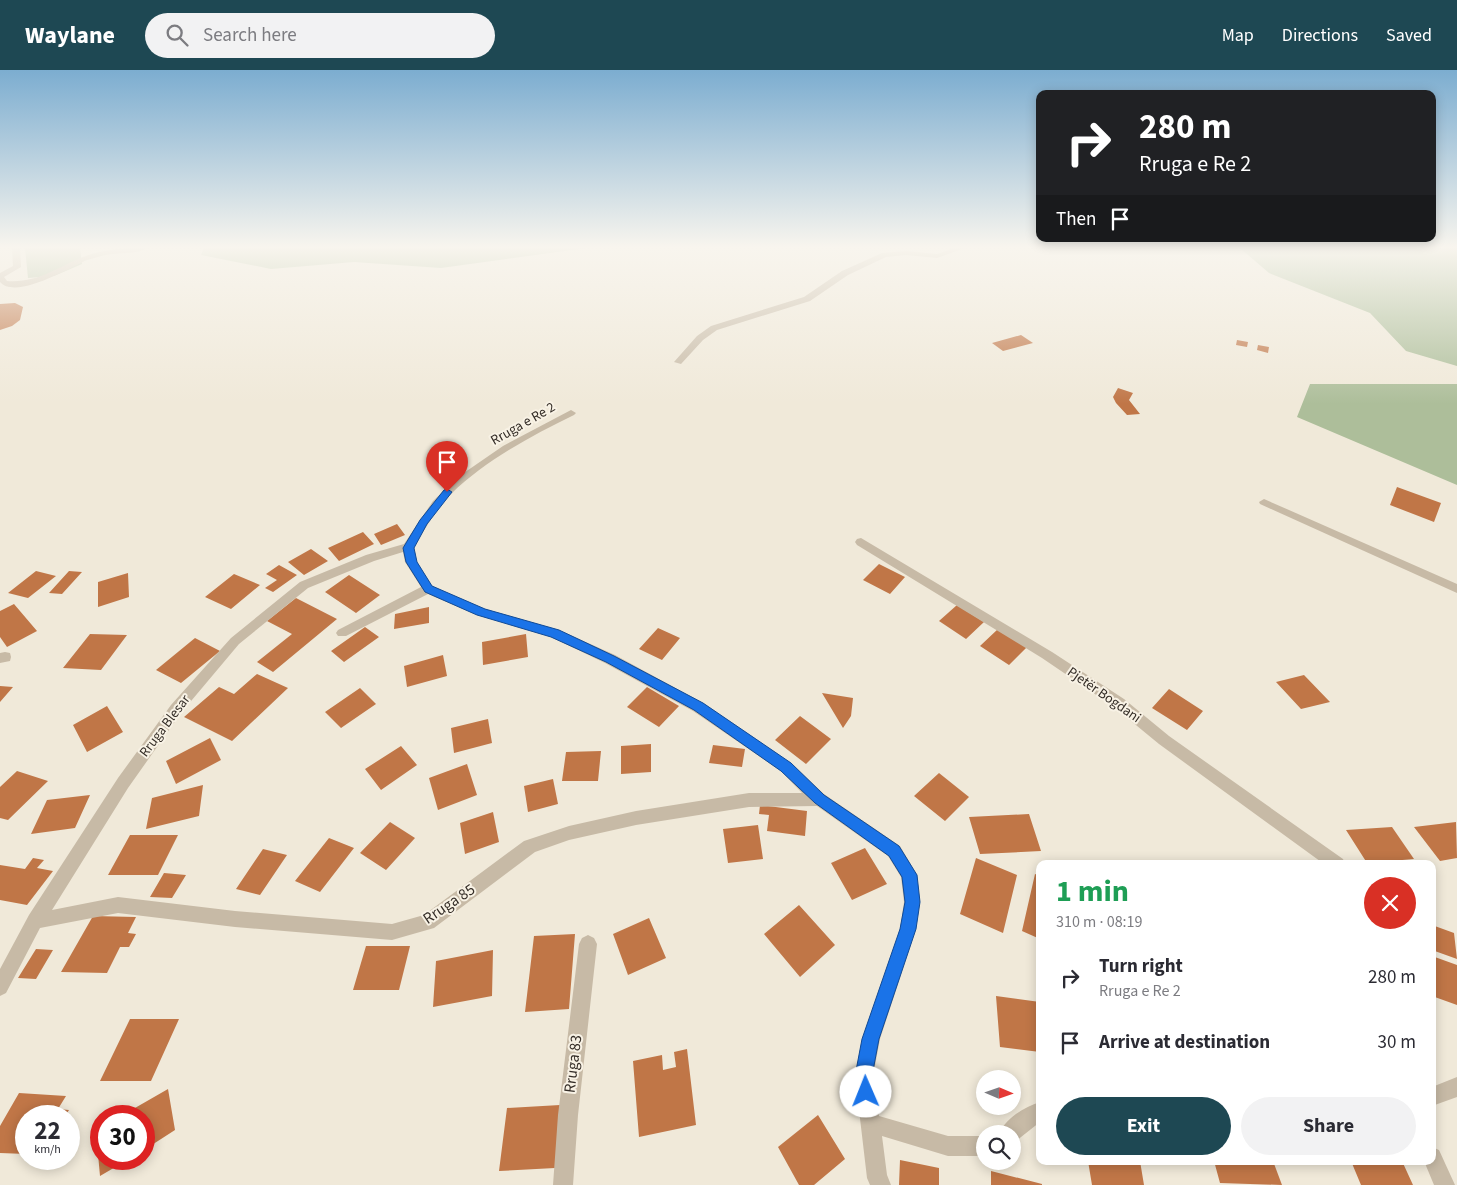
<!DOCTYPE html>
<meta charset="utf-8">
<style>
:root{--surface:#fff;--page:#f2f2f3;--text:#2b2b33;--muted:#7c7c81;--accent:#1e4853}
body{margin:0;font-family:"Source Sans 3",sans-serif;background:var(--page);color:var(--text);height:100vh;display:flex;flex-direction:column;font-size:19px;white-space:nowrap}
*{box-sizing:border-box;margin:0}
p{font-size:16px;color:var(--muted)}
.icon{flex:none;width:28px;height:28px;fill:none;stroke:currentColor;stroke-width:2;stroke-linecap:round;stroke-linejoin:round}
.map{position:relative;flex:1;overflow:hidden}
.sheet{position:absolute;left:1036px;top:790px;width:400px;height:305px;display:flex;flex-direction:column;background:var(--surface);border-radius:10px;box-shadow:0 2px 12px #0003}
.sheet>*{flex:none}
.top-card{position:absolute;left:1036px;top:20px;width:400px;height:152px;border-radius:10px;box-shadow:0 2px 12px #0003;background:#202124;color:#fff;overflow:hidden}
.needle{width:32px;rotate:92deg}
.controls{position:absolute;left:976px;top:1000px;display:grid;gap:10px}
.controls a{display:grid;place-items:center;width:45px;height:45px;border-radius:50%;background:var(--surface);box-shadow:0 2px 12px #0003;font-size:25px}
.speed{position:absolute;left:15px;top:1035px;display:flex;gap:10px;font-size:25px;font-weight:700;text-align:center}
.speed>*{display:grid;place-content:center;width:65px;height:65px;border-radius:50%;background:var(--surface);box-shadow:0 2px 12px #0003;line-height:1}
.speed small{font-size:12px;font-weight:400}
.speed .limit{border:8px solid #d22;background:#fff;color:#111}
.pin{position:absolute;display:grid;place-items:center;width:42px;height:42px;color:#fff;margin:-51px -21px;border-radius:50% 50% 50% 0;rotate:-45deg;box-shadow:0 0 5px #0007}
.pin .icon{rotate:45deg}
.me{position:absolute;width:55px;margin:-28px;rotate:359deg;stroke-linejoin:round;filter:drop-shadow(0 0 4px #0008)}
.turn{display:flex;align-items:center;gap:18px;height:105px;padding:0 20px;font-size:22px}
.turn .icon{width:65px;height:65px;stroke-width:2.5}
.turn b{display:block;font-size:35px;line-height:42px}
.then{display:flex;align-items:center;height:48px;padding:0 20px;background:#0003;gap:10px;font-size:19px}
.round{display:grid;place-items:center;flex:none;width:52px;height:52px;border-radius:26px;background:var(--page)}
.overview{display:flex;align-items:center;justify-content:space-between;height:85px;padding:0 20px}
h1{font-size:30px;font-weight:700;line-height:38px;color:#1e9e55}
.button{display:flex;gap:10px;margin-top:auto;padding:10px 20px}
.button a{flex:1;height:58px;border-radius:30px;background:var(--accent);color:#fff;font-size:20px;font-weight:700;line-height:58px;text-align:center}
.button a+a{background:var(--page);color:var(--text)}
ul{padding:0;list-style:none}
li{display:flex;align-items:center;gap:15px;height:65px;padding:0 20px}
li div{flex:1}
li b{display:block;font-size:19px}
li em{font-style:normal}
header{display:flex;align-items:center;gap:30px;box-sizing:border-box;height:70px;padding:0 25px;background:var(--accent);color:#fff}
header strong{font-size:24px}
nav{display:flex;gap:28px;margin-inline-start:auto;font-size:18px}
.search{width:350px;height:45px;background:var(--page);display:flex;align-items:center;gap:12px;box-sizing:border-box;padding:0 18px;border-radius:28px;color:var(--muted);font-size:19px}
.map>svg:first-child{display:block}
</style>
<header>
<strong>Waylane</strong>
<div class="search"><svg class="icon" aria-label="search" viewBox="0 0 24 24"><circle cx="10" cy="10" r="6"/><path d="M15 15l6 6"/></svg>Search here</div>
<nav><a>Map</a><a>Directions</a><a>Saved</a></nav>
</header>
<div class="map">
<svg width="1457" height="1115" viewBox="0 0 1457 1115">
<rect width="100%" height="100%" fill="#f0e9d9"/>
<path fill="#adbe9a" d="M25,178H80L82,194L54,206L28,208Z
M204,178H586L441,198L354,192L271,199L201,185Z
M1240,178H1457V296L1406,281L1370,243L1269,203Z
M1310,314H1457V415L1297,347Z"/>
<path fill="#c07647" d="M15,233L23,237L20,250L12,256L0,260V234Z
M1021,265L1033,273L1003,281L992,273Z
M1237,270L1248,272L1247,277L1236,275Z
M1258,275L1269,277L1268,283L1257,280Z
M1118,318L1133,323L1129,330L1140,344L1127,345L1116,333L1113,327Z
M1397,417L1441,433L1434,452L1390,435Z
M397,454L405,465L381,475L374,464Z
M363,462L374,474L339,491L328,478Z
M311,479L328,491L304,505L288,492Z
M879,494L905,507L890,524L863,510Z
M279,495L297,505L273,522L265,518L277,510L266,504Z
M36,501L56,506L28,528L8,523Z
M69,501L82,502L62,524L49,523Z
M128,503L129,527L98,537V512Z
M234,504L260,515L231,539L205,527Z
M349,505L380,525L356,543L325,522Z
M296,528L337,549L273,602L257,592L292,564L267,551Z
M14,534L37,561L7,577L0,567V541Z
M957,535L984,552L966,569L939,551Z
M429,537V553L394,559L395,544Z
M365,557L379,567L344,592L331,581Z
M658,558L680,568L662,590L639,579Z
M998,559L1027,577L1009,595L980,576Z
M90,564L127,565L101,600L63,598Z
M526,564L528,587L483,595L482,572Z
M195,568L220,581L181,613L156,600Z
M443,585L447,606L407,617L404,596Z
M257,604L288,618L232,671L184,647L219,617L234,624Z
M1304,605L1330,632L1301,639L1276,612Z
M0,616L13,617L0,632Z
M647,617L679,636L659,657L627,637Z
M360,618L376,634L341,658L325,642Z
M1169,619L1203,641L1187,660L1152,638Z
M822,623L853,628L851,646L843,658Z
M107,636L123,662L87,682L73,655Z
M800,646L831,669L806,694L775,670Z
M488,649L492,673L454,683L451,658Z
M210,668L221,690L176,714L166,691Z
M651,674V702L621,704V676Z
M713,675L745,679L742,697L709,693Z
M401,676L417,695L381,720L365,699Z
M601,681L598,711H562L566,682Z
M467,694L477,725L438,740L429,708Z
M17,701L48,711L8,750L0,748V717Z
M939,703L969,727L945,751L914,726Z
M553,709L558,734L528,742L524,716Z
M203,715L199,746L146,759L152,728Z
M90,725L75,758L31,764L47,730Z
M760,735L807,741L805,766L767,761L769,745L759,744Z
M493,742L499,772L465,784L460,753Z
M1029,744L1041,781L980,784L969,747Z
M390,752L415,768L386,800L360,783Z
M1456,752L1457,788L1440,791L1414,757Z
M758,755L763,789L728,793L723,759Z
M1392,757L1414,789L1367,793L1346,760Z
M130,765H178L158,805H108Z
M329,768L354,778L320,822L295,811Z
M865,778L887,814L852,830L831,793Z
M263,779L287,785L260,825L236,819Z
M33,788L44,790L37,798L53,801L27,835L0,830V795L25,799Z
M976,788L1017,805L1003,863L960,844Z
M164,803L186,805L172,828L150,827Z
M1035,804L1040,806V869L1022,861Z
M799,835L835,875L800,907L764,864Z
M93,846L136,847L128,863L136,864L129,877H120L107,903L61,902Z
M649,848L666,888L628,905L613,864Z
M1432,855L1454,863L1457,889L1432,880Z
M575,864L569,939L525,942L534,866Z
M366,876H410L399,920H353Z
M36,879L53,880L36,909L18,908Z
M493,880L492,926L433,937L436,891Z
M1432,886L1457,895V935L1432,926Z
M996,926L1040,932V982L1000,977Z
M130,949H179L151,1011H100Z
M687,979L696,1055L639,1067L633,991L662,985L663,1000L676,997L674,982Z
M168,1019L175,1060L144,1080V1046H121Z
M19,1023L66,1026L58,1039L69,1040L65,1046H26V1084L0,1083V1056Z
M560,1035L555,1098L499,1101L507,1038Z
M818,1045L845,1089L814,1115H799L778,1077Z
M101,1070V1089H129L100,1106L97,1073Z
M900,1090L939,1098V1115H899Z
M1088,1091H1140L1144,1115H1092Z
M1214,1091H1273L1282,1115L1220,1113Z
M1351,1091H1402L1413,1115H1361Z
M991,1101L1042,1114V1115H991Z"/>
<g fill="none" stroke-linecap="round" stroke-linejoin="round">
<path fill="#c7baa6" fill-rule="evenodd" d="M12,178H20L21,197L4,207L7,211C39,213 55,198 83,187C104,179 125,178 147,178C136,185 118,182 105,185C99,187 93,188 87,190C69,198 16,230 0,212V203L13,196Z
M954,178H965L937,188L906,185L886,187L848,205L810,231L717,260L703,270L681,294L674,292L697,266L711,256L804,227L842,201L882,183L906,181L937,184Z
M571,340L576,343L574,345C531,366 486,390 451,424C436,439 425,459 414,477L417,492L432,516L485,539L559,560L615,585L703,633L791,693L824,724L900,776L917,805L920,832L916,859L880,969L873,1006L879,1046L948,1066H985V1086H948L882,1066L887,1105L891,1115H870L867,1108L855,1006L862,969L900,859L904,832L901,807L888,786L817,736L749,737L636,755L569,770L535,782L434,858L392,870L235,857L118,843L40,858L6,923L0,926V899L29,845L118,708L171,635L231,568L300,512L366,485L404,474L433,431L458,407L503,376ZM403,482L405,492L421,517L338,560L336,563L338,566H346L428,524L477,545L551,567L605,593L693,641L781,701L802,723H749L636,741L569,756L524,771L424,845L392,854L235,841L118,827L52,840L128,718L181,643L239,574L308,518L374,491Z
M1264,429L1457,514V523L1260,434L1259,432Z
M861,468L1052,582L1124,629L1169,666L1343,789L1345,794H1324L1159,674L1114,637L1042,588L857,475L855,472L857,469Z
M5,582L10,583L11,587L10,591L0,593V583Z
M588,865L594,868L597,874L578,1045L573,1115H553L558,1045L579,874L582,868Z
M1457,1007V1027L1432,1036V1017Z
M1040,1032V1052L1016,1071L1012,1072V1064H999C1006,1048 1024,1037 1040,1032Z
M1432,1077L1439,1080L1455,1115H1434L1424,1091H1432Z"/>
</g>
<linearGradient id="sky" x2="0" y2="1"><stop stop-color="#7cadd0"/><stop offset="0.53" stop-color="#f8f5ee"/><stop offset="1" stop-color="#f8f5ee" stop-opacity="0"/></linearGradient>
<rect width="1457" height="334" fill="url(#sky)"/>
<path fill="#1a73e8" stroke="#114b97" d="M447,419L452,422L427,454L414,478L417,492L432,516L485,539L559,560L614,586L703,633L791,693L824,725L899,776L917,805L920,832L916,859L879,969L872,1006L874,1022L872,1028L866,1030L860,1028L855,1006L862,969L900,859L905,832L902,807L889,786L815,733L781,701L694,640L606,592L551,567L477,545L425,522L406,492L403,478L420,450L444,420Z"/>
<g text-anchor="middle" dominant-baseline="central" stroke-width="4" stroke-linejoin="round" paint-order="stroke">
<g font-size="14" fill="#342d27" stroke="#f8f2e5">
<text transform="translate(523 354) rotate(-30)">Rruga e Re 2</text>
<text transform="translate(1104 625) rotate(35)">Pjetër Bogdani</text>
<text transform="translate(165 656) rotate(-53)">Rruga Blesar</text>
</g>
<g font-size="16" fill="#342d27" stroke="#f8f2e5">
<text transform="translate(449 834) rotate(-34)">Rruga 85</text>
<text transform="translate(573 994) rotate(-83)">Rruga 83</text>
</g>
</g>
</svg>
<div class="controls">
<a><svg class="needle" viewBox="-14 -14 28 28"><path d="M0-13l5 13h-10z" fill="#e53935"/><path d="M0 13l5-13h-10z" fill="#7c7c81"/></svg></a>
<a><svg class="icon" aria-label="search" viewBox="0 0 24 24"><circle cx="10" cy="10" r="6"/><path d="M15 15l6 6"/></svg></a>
</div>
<div class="speed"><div>22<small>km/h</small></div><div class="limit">30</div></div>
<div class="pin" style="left:447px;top:422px;background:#d93025"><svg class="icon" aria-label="arrive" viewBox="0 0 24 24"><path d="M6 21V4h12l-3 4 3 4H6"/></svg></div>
<svg class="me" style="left:866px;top:1022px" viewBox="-20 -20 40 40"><circle r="19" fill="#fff"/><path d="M0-13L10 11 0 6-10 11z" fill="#1a73e8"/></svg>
<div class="top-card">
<div class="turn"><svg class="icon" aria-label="right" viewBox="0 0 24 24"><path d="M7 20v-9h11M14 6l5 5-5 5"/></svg><div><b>280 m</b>Rruga e Re 2</div></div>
<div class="then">Then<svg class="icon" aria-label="arrive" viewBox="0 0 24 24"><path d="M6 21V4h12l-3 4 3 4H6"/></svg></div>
</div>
<section class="sheet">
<div class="overview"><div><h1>1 min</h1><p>310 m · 08:19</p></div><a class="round" style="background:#d93025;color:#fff"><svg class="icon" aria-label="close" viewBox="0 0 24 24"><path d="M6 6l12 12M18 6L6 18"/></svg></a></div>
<ul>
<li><svg class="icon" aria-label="right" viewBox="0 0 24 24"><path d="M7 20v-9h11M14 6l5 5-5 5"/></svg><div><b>Turn right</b><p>Rruga e Re 2</p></div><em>280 m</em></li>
<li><svg class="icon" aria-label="arrive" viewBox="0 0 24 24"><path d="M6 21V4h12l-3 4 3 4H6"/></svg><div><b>Arrive at destination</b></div><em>30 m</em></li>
</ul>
<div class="button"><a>Exit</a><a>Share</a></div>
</section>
</div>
